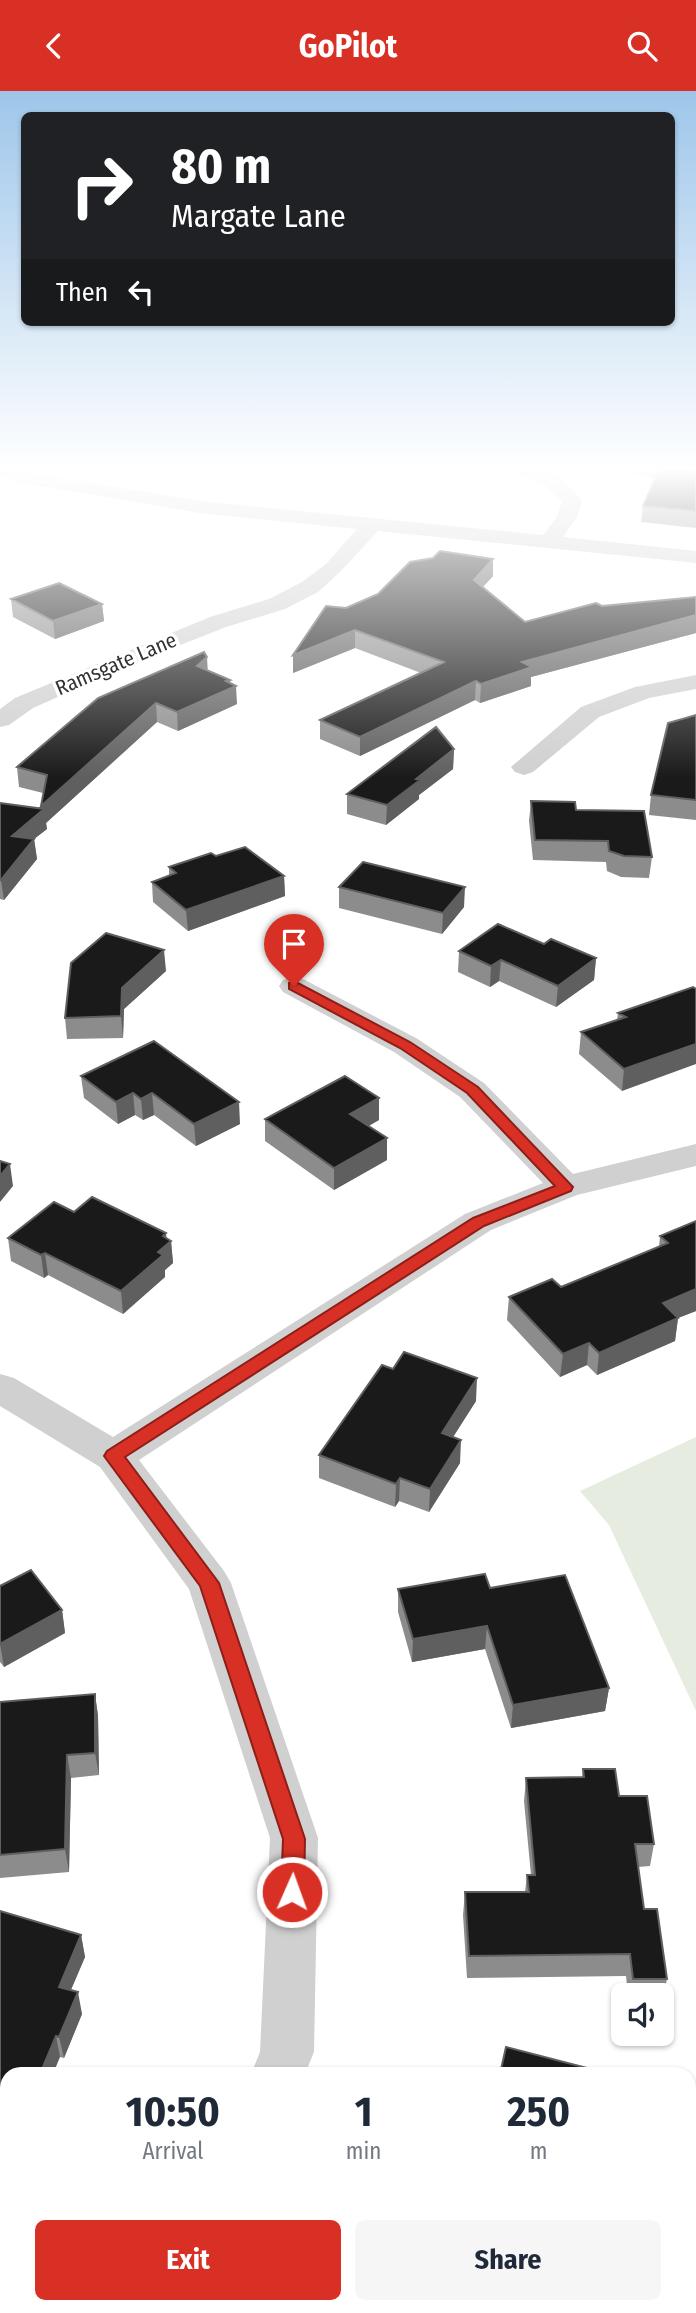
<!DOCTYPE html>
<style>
:root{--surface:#fff;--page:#f6f6f7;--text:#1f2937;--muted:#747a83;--accent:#d93025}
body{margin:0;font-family:"Fira Sans Condensed",sans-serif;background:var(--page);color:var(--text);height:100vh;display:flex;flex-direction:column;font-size:26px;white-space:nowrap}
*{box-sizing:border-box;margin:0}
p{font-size:23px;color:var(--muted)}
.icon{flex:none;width:38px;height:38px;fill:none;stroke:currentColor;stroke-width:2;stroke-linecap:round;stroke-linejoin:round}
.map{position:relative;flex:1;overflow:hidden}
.panel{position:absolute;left:0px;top:1976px;width:696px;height:247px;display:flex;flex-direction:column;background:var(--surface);border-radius:21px 21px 0 0;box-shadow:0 2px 5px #0004}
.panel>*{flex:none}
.top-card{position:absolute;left:21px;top:21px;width:654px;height:214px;border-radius:10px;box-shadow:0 2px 5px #0004;background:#202124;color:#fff;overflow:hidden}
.tools{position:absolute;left:611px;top:1892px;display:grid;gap:14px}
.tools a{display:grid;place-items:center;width:63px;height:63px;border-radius:10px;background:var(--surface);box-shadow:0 2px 5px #0004;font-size:35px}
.pin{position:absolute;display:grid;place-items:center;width:60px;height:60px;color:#fff;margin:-72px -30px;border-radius:50% 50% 50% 0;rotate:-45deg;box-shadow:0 0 7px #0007}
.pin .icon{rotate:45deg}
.me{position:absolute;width:77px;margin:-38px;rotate:2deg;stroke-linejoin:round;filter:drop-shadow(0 0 5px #0008)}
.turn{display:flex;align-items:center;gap:24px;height:147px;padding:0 35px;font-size:32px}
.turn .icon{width:91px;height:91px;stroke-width:2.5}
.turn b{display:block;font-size:49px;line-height:60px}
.then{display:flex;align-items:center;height:66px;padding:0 35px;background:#0003;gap:14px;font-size:26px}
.eta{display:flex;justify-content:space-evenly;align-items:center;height:119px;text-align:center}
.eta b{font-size:42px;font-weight:700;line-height:49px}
.action{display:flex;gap:14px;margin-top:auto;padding:14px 35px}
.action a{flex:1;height:80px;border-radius:10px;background:var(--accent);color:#fff;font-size:28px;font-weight:700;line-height:80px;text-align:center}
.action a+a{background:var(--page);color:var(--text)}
header{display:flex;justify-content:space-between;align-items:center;height:91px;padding:0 35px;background:var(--accent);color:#fff;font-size:32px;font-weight:700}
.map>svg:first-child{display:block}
</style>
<header><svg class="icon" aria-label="back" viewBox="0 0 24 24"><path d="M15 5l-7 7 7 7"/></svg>GoPilot<svg class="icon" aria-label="search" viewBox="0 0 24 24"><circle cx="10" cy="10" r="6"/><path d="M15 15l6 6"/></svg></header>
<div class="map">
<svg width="696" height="2222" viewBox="0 0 696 2222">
<rect width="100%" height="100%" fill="#fff"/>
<path fill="#e6ecdf" d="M696,1346V1620L609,1434L580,1400Z"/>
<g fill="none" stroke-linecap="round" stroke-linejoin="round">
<path fill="#d0d0d0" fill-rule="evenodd" d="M0,376H13L27,381L199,410L543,444L557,426L562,410L542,392L511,380L509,376C540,373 563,383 582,410L577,426L563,446L696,460V472L378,440L340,481L318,501L285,518L226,536L132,573L33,617L9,634L0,636V618L15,607L210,526L269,508L302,491L326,473L357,438L199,422L23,392L0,384Z
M696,584V598L649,607L599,626L533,681L524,684L515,681L511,676L581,616L635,596Z
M294,886L305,889L416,947L484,992L573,1083L696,1053V1075L577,1104L491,1139L139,1369L224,1480L231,1492L318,1747L314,1961L305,1983H251L260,1961L270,1747L189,1498L100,1376L0,1315V1283L14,1287L113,1346L465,1123L543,1092L460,1006L394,961L283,901L279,895L283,889Z
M139,2216H201L198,2222H136Z"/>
</g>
<path fill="#8c8c8c" d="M609,376H696V437L641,431L643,415L654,388Z
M493,468V485L482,496L525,531L602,515L696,506V542L531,586V595L480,612L475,609L360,665L320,648V629L421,582L355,557L293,582L346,517Z
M11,508L102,513L104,530L55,548L13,526Z
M208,579L231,592L237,613L178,640L157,631L46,732L47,738L34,748L37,768L4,809L0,808V712L41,718L43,702L19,696L17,676Z
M696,624V729L649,724L651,704Z
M454,658L453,678L419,704V708L386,734L347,723V703Z
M531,710L576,719L652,766L649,787L621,786L607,780L606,771L533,769L529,730Z
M216,765L284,785L285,805L188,840L153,811L152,791L169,785V776Z
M339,796L464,816L442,843L339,817Z
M544,853L596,867L594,889L556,916L499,890L490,896L458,881L459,860Z
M166,880L124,918L123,947L67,948L65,927Z
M693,896L622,1000L579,963L581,941L617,929L618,922Z
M154,950L240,1033L196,1055L154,1024L143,1029L135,1024L118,1033L84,1007L81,985Z
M379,1007V1029L369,1035L387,1047V1069L334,1099L265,1050V1028Z
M74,1121L171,1150L173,1172L165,1179V1186L123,1223L48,1184L44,1187L11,1170L8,1147Z
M696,1130V1220L678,1227L675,1250L597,1284L587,1274L560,1286L507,1229L509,1206L561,1196L659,1156L660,1145Z
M476,1310L453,1346L460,1372L429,1421L399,1410L395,1416L319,1387V1364Z
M0,1495L62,1519L65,1542L4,1576L0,1571Z
M490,1497L609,1597L605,1620L511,1637L485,1558L412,1571L398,1521V1498Z
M95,1603L98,1625L99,1684L71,1687L69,1781L0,1787V1611Z
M583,1678L619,1705L654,1753L650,1775L638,1776L644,1818L667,1888L662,1910V1904H628L626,1885L467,1887L463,1824L465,1801H525L527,1784H531L524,1710L526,1687L582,1686Z
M0,1820L81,1844L85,1866L71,1899L82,1923L64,1967L60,1966L7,1983V2065L0,2063Z
M578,2216H622L621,2222H600Z"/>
<path fill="#5f5f5f" d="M493,468V485L473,507L474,489Z
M102,513L104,530L55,548L53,530Z
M696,524V542L531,586V595L480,612L481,593L522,571Z
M355,539V557L293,582V564Z
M207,566L208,584L197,575Z
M230,589L231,597L236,595L237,613L178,640L177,621Z
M476,590L475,609L360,665V646Z
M156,612L157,631L46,732L47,738L34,748L37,768L4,809L1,789L12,745L41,721V715Z
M454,658L453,678L419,704V708L386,734L387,714L416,688Z
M284,785L285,805L188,840L186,819Z
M465,796L464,816L442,843L443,822Z
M164,859L166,880L124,918L123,947L121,925L122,897Z
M596,867L594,889L556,916L558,895Z
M501,869L499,890L490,896L491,875Z
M696,953V973L622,1000L624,978Z
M133,1002L135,1024L118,1033L116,1011Z
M152,1002L154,1024L143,1029L141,1008Z
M379,1007V1029L350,1045V1023Z
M239,1011L240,1033L196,1055L194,1033Z
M387,1047V1069L334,1099V1077Z
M10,1073L13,1095L0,1111V1085Z
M166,1142L167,1153L171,1150L173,1172L165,1179V1186L123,1223L121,1200L158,1161L163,1145Z
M45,1162L48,1184L44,1187L41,1164Z
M696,1198V1220L678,1227L675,1250L597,1284L599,1262L663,1212Z
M589,1252L587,1274L560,1286L563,1263Z
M477,1287L476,1310L441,1365L442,1342Z
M461,1349L460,1372L429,1421L430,1398Z
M400,1387L399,1410L395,1416L396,1393Z
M62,1519L65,1542L4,1576L0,1553Z
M487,1535L485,1558L412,1571L413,1548Z
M609,1597L605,1620L511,1637L513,1614Z
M95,1603L98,1625L99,1684L95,1662Z
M67,1664L71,1687L69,1781L65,1758Z
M81,1844L85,1866L63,1917L59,1896Z
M78,1901L82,1923L64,1967L59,1946Z
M56,1945L60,1966L53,1983H40Z"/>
<path fill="#1a1a1a" stroke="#5f5f5f" stroke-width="2" d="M660,376H696V420L643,415Z
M440,460L493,468L474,489L525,531L596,512L602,515L696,506V524L522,571L532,576L481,593L476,590L360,646L320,629L444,571L355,539L293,564L326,515L346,517L378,503L410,471L433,467Z
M59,492L102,513L53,530L11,508Z
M204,561L207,566L197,575L230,589L226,590L236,595L177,621L156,612L41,715L47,684L17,676L98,607Z
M696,624V709L651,704L668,632Z
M436,636L454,658L416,688L420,689L387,714L347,703Z
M531,710L575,711L576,719L644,720L652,766L624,765L609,760L608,750L535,749Z
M0,712L44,718L12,745L34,748L1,789L0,788Z
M245,756L284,785L186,819L152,791L176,782L169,776L211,762L216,765Z
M363,771L465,796L443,822L339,796Z
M498,833L544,853L551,848L596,867L558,895L501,869L491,875L459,860Z
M106,842L164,859L122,897L121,925L65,927L71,872Z
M693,896L696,898V953L624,978L581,941L626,926L618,922Z
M154,950L239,1011L194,1033L152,1002L141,1008L133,1002L116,1011L81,985Z
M345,985L379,1007L350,1023L387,1047L334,1077L265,1028Z
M0,1070L10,1073L0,1085Z
M92,1106L166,1142L163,1145L171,1150L158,1161L163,1164L121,1200L45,1162L41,1164L8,1147L54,1111L74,1121Z
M696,1130V1198L663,1212L678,1227L599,1262L589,1252L563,1263L509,1206L552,1188L561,1196L668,1152L660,1145Z
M404,1261L477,1287L442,1342L461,1349L430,1398L400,1387L396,1393L319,1364L382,1274L393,1278Z
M31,1479L62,1519L0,1553V1495Z
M485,1483L490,1497L565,1484L609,1597L513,1614L487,1535L413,1548L398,1498Z
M95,1603V1662L67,1664L65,1758L0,1764V1611Z
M583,1678H615L619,1705H647L654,1753H635L644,1818H657L667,1888H633L630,1863L469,1865L465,1801H529L527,1784H535L526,1687L584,1686Z
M0,1820L81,1844L59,1896L78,1901L59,1946L56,1945L40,1983H7V2046L0,2044Z
M506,1956L610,1983H500Z"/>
<linearGradient id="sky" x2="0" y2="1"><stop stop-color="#9ec6ea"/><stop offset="0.55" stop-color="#fff"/><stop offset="1" stop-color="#fff" stop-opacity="0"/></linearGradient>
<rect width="696" height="687" fill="url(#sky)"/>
<path fill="#d93025" stroke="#8d1f18" stroke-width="2" d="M294,890L410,951L478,996L573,1096L571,1100L484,1135L125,1366L219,1492L305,1748L304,1801L300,1808L292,1811L284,1808L281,1801L283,1748L200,1495L104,1365L107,1360L473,1127L555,1095L467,1002L400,957L289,898V892Z"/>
<g text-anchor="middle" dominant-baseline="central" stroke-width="7" stroke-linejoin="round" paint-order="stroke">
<g font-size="21" fill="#333" stroke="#fff">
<text transform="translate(116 573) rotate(-23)">Ramsgate Lane</text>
</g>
</g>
</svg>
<div class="tools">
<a><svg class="icon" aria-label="sound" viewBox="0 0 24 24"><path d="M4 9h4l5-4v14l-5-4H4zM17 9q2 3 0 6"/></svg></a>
</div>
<div class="pin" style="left:294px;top:895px;background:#d93025"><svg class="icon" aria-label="arrive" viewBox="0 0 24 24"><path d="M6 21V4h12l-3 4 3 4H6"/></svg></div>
<svg class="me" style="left:292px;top:1801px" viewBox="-20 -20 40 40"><circle r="17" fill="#d93025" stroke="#fff" stroke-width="3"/><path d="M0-11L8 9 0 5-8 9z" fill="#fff"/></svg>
<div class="top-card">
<div class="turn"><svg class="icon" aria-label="right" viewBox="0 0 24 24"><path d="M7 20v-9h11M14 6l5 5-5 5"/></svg><div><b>80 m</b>Margate Lane</div></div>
<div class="then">Then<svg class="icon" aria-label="left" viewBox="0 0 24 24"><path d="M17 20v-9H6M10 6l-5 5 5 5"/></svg></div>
</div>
<section class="panel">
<div class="eta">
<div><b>10:50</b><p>Arrival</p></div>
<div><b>1</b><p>min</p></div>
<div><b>250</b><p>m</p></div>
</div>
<div class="action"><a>Exit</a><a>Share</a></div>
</section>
</div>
